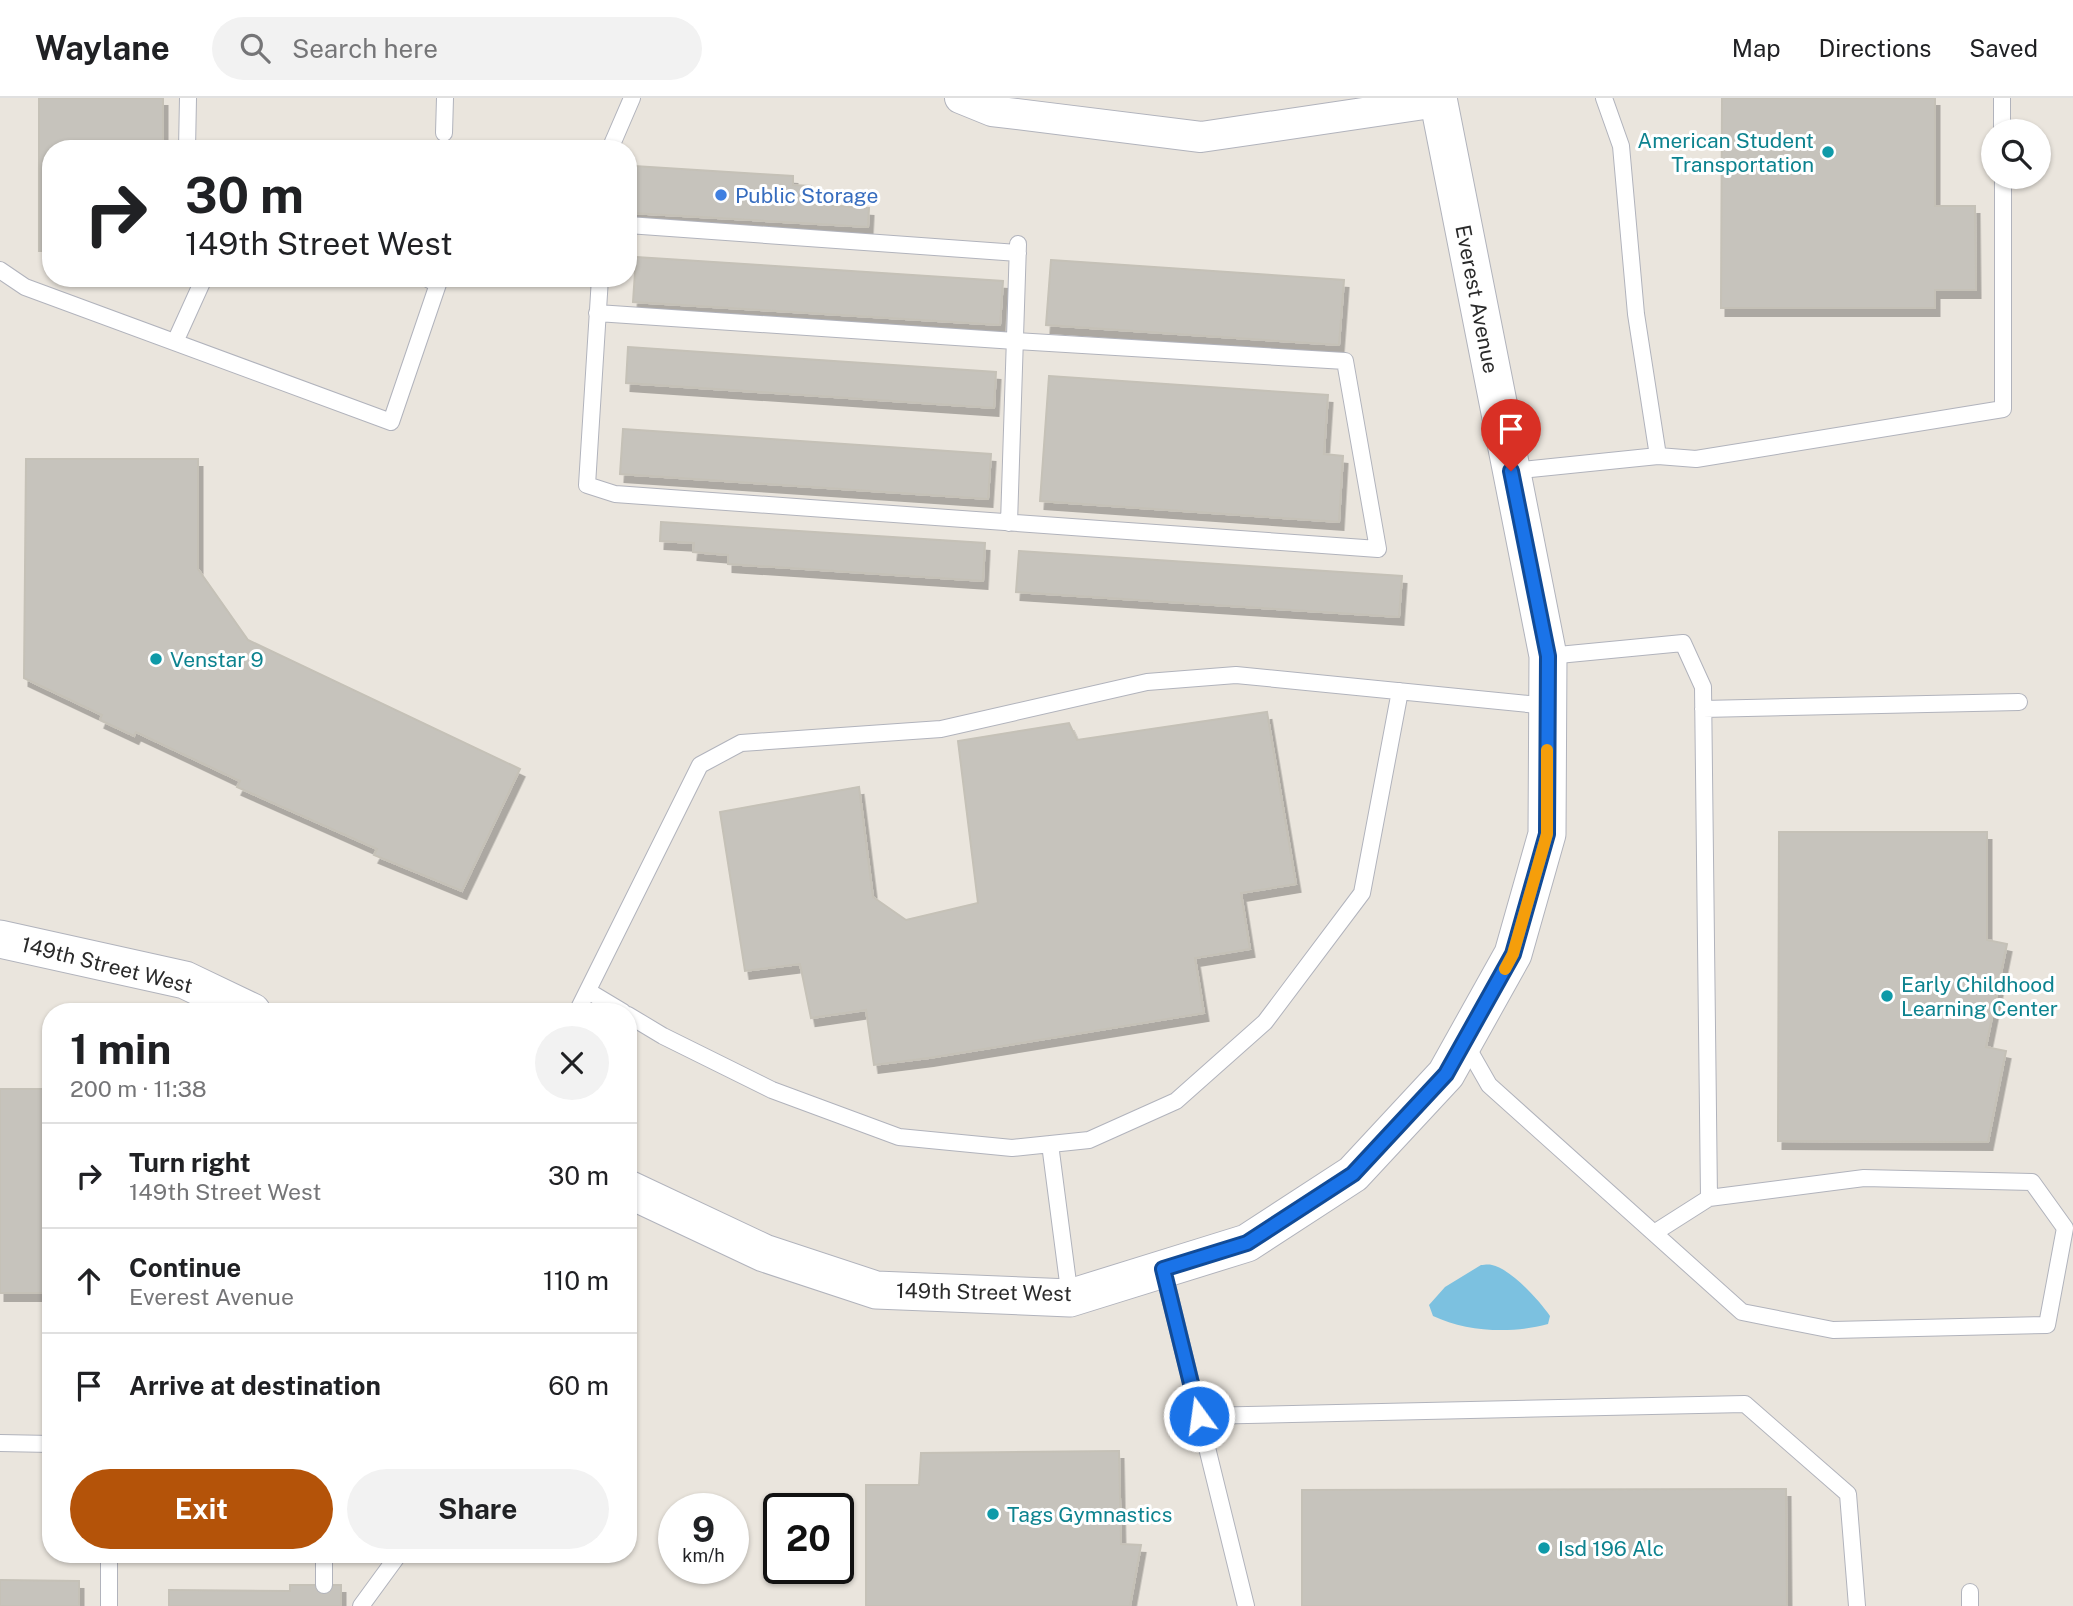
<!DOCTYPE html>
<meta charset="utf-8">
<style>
:root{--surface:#fff;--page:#f2f2f2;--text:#202124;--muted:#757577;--line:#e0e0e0;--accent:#b45309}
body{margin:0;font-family:"Public Sans",sans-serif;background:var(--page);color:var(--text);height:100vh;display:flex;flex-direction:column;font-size:26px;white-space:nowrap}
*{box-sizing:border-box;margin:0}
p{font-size:23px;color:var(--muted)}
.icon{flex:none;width:38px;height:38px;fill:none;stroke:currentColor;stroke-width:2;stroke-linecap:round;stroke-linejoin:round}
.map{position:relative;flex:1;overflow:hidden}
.sheet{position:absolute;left:42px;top:905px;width:595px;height:560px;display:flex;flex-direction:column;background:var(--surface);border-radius:28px;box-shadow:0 2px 5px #0004}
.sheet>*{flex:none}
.guide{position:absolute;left:42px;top:42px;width:595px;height:147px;border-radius:28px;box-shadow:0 2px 5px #0004;background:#fff;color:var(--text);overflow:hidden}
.fabs{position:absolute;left:1981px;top:21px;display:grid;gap:14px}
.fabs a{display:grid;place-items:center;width:70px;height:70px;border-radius:50%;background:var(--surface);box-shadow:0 2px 5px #0004;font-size:35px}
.speed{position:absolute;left:658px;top:1395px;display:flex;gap:14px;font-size:35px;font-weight:700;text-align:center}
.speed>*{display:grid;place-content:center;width:91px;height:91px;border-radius:50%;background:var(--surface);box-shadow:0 2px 5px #0004;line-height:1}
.speed small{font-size:18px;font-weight:400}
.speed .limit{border:4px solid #111;border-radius:10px;background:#fff;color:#111}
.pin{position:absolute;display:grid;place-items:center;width:60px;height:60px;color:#fff;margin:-72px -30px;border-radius:50% 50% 50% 0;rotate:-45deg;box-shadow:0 0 7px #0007}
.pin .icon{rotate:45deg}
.me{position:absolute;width:77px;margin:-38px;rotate:346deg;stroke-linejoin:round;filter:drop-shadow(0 0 5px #0008)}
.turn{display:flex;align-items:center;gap:24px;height:147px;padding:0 28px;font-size:32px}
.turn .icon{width:91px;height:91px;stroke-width:2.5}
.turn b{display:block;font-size:49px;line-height:60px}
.round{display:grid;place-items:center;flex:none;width:74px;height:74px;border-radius:37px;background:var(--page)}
.overview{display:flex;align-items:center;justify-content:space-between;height:119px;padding:0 28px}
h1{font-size:42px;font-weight:700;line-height:52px}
.primary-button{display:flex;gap:14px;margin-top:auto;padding:14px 28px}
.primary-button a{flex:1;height:80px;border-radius:42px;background:var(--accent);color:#fff;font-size:28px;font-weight:700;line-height:80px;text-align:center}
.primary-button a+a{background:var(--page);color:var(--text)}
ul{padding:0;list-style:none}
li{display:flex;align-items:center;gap:21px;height:105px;padding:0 28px;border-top:2px solid var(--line)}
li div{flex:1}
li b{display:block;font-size:26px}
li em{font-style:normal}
header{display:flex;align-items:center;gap:42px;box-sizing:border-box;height:98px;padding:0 35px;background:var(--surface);border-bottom:2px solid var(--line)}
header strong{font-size:33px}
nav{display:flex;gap:38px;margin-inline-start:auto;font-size:24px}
.search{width:490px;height:63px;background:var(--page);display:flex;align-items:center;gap:18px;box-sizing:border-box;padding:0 24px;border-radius:38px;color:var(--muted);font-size:26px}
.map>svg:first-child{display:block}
</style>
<header>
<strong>Waylane</strong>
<div class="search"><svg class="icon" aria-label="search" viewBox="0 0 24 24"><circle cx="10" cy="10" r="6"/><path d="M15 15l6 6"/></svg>Search here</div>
<nav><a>Map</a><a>Directions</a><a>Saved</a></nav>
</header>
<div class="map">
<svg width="2073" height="1508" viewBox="0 0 2073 1508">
<defs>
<filter id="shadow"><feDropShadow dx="4.5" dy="8" stdDeviation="0" flood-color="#0004"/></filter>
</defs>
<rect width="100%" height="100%" fill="#eae5dd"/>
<path fill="#7cc1e0" d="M1481,1167C1484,1167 1488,1166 1492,1167C1511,1171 1539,1202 1550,1218L1548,1226C1512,1236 1467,1234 1433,1218L1429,1207L1445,1189Z"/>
<path fill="#c6c3bc" stroke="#c5c1b7" stroke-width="2" filter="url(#shadow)" d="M39,0H163V51H51V153H39Z
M1722,0H1935V108H1975L1976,192H1935V210H1721Z
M634,68L793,78V87L811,88L809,106L869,110L868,129L631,115Z
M636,159L1003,183L1000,227L633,204Z
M1051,162L1344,182L1339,247L1046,227Z
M628,249L996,274L994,310L626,285Z
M1049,278L1328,297L1324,356L1343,358L1339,424L1040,403Z
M623,331L991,356L988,401L620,376Z
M26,361H198V471L248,542L520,671L462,793L374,757L377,751L237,689L240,683L136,634L134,638L100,622L102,617L24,580Z
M661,424L985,445L983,483L728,466V457L693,454L694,445L660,443Z
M1019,453L1402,478L1399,519L1016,494Z
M1267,614L1296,786L1241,795L1250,851L1195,860L1204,915L929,960L874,967L866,912L811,920L800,866L745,873L720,714L859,689L873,799L906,822L978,805L958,643L1069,625L1077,642Z
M1779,734H1987V842L2007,846L1986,949L2006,953L1988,1044L1778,1043Z
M0,991H51V1195H0Z
M1119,1353L1121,1446L1141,1447L1130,1508H866V1387H919L921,1355Z
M1786,1391L1787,1508H1302V1392Z
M0,1482L79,1483V1508H0Z
M290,1487H341V1508H169V1492L290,1493Z"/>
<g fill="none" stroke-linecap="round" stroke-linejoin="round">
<g stroke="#b1b3bc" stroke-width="18">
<path id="service" d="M2002,0V33
M444,35L445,0
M187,51L188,0
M610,51L632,0
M628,127L1018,155
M0,172L25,189L391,324L438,186L426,180
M597,215L1015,243L1345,263L1378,451L615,396L587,387L600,180
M175,244L204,180
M1658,358L1696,361L2003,311V79
M1511,373L1658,358L1636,216L1621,48L1604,0
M1009,425L1018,146
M1548,558L1683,545L1703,589L1709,1100
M1703,611L2019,604
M588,893L623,914
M577,914L700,667L741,645L941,631L1147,584L1236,577L1548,608
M628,917L663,938L772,992L899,1039L1012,1050L1089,1042L1176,1003L1265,924L1362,795L1400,593
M1465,945L1489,987L1742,1214L1833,1232L2047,1227L2065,1130L2032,1084L1864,1080L1709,1100L1654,1135
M1050,1046L1070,1200
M1163,1171L1246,1508
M1199,1318L1745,1306L1848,1396L1857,1508
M0,1345L51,1346
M109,1456V1508
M324,1456V1487
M1970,1494V1508
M361,1508L399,1456"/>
</g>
<g stroke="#b1b3bc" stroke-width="32">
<path id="minor" d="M960,0L992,13L1201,39L1438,4"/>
</g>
<g stroke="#b1b3bc" stroke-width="39">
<path id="tertiary" d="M0,841L185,882L252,914
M628,1091L764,1155L876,1192L1070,1200L1247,1145L1353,1076L1446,976L1513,856L1547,736L1548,558L1438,0"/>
</g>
<use href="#service" stroke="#fff" stroke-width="16"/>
<use href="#minor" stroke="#fff" stroke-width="30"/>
<use href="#tertiary" stroke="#fff" stroke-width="37"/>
</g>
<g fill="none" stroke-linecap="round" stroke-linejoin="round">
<g stroke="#114b97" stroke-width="18">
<path id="route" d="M1199,1318L1163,1171L1247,1145L1353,1076L1446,976L1513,856L1547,736L1548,558L1511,373"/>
</g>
<use href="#route" stroke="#1a73e8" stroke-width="12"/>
<path stroke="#f59e0b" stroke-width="12" d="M1505,871L1513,856L1547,736V652"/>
</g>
<g fill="#0f9aa8" stroke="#fff" stroke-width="2.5">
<circle cx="1828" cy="54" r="7"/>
<circle cx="156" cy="561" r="7"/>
<circle cx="1887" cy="898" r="7"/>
<circle cx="993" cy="1416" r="7"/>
<circle cx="1544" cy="1450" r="7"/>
</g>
<circle fill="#3f7fe0" stroke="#fff" stroke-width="2.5" cx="721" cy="97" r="7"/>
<g text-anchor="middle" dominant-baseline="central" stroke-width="6" stroke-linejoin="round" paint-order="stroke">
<g font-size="21" fill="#0d838f" stroke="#fff" text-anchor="start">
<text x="1814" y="42" text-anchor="end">American Student<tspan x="1814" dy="24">Transportation</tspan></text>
<text x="170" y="561">Venstar 9</text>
<text x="1901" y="886">Early Childhood<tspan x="1901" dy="24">Learning Center</tspan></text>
<text x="1007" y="1416">Tags Gymnastics</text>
<text x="1558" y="1450">Isd 196 Alc</text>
</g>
<g font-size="21" fill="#366cbe" stroke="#fff" text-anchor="start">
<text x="735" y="97">Public Storage</text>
</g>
<g font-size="21" fill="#2a2a2a" stroke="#fff">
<text transform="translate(1477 201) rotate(79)">Everest Avenue</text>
<text transform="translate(107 867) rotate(14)">149th Street West</text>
<text transform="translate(984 1194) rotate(1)">149th Street West</text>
</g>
</g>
</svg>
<div class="fabs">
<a><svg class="icon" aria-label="search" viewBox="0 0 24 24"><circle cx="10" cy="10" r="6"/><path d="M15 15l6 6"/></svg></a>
</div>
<div class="speed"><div>9<small>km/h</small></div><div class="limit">20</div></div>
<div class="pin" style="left:1511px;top:373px;background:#d93025"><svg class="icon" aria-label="arrive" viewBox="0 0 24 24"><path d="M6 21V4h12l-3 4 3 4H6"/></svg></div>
<svg class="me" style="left:1199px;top:1318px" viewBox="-20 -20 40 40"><circle r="17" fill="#1a73e8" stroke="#fff" stroke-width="3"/><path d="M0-11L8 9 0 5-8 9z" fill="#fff"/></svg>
<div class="guide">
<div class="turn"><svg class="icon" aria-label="right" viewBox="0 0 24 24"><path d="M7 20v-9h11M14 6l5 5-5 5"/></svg><div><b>30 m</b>149th Street West</div></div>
</div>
<section class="sheet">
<div class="overview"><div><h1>1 min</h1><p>200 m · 11:38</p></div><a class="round"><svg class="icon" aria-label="close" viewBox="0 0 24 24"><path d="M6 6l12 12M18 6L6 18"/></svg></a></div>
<ul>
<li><svg class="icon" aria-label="right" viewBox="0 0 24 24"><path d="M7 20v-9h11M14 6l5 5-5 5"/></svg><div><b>Turn right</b><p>149th Street West</p></div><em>30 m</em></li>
<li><svg class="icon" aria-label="ahead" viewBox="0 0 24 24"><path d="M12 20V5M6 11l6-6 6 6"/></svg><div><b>Continue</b><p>Everest Avenue</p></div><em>110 m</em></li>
<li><svg class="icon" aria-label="arrive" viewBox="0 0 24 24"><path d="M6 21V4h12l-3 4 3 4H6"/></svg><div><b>Arrive at destination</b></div><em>60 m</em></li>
</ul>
<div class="primary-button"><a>Exit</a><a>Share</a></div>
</section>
</div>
